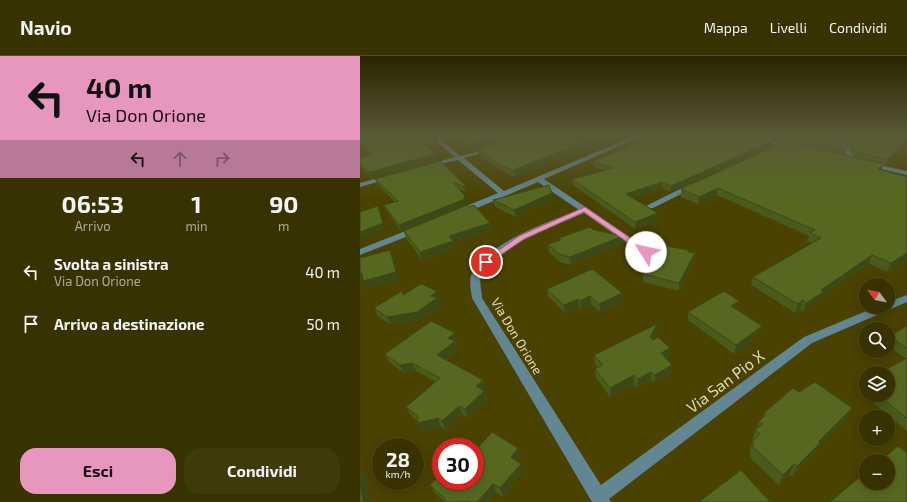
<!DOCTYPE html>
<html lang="it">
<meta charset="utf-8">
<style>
:root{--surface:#383200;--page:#3f3a0a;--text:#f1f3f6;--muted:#abaa99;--line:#524d22;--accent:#e797bd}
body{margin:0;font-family:"Exo 2",sans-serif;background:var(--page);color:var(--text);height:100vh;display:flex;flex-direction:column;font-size:15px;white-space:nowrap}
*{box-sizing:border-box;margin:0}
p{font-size:13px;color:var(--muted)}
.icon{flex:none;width:22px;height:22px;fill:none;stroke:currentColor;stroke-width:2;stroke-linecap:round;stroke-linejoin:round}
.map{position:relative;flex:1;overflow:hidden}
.drawer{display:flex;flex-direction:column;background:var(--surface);width:360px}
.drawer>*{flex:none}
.top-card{background:#e797bd;color:#111;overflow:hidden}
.needle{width:26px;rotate:303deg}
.tools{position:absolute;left:499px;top:222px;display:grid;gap:8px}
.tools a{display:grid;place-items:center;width:36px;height:36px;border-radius:50%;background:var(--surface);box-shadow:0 2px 10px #0003,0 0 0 1px var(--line);font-size:20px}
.speed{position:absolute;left:12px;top:382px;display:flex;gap:8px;font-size:20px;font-weight:700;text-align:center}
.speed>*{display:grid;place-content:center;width:52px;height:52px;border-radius:50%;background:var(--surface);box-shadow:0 2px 10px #0003,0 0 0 1px var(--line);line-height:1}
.speed small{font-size:10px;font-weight:400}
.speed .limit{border:6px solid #d22;background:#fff;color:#111}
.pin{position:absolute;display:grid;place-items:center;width:34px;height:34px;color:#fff;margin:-17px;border:2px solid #fff;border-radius:50%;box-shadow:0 1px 4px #0007}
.me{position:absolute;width:44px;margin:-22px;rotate:305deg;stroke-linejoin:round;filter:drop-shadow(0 0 3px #0008)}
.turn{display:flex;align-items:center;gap:14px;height:84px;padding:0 20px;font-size:18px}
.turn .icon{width:52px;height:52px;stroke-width:2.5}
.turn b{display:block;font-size:28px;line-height:34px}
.lanes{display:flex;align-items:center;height:38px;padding:0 20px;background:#0003;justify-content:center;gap:20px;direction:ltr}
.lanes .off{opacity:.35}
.eta{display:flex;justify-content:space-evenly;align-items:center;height:68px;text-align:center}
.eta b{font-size:24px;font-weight:700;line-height:28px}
.cta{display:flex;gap:8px;margin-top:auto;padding:8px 20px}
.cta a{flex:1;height:46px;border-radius:16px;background:var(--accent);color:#111;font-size:16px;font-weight:700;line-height:46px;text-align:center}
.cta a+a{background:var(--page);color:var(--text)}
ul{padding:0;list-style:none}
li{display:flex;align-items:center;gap:12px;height:52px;padding:0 20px}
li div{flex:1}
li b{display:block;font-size:15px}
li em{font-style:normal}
header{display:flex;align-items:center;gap:24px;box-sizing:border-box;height:56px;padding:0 20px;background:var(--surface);border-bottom:1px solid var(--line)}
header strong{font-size:19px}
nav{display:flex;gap:22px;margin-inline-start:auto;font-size:14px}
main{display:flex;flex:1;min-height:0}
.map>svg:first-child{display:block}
</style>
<header>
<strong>Navio</strong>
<nav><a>Mappa</a><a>Livelli</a><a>Condividi</a></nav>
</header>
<main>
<section class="drawer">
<div class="top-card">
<div class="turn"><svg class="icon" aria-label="left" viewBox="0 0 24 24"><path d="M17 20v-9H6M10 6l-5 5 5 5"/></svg><div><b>40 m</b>Via Don Orione</div></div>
<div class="lanes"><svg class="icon" aria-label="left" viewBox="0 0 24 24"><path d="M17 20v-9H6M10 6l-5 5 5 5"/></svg><svg class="icon off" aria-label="ahead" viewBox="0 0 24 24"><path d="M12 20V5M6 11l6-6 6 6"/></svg><svg class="icon off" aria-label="right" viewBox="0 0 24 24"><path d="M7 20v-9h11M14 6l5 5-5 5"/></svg></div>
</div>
<div class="eta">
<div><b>06:53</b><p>Arrivo</p></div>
<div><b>1</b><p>min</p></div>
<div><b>90</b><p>m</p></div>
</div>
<ul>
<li><svg class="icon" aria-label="left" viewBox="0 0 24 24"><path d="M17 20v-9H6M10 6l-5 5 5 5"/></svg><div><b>Svolta a sinistra</b><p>Via Don Orione</p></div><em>40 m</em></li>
<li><svg class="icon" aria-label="arrive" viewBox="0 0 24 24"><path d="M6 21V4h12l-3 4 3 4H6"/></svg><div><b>Arrivo a destinazione</b></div><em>50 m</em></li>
</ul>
<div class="cta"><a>Esci</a><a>Condividi</a></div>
</section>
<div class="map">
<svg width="547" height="446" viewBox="0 0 547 446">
<rect width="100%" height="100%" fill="#4a4200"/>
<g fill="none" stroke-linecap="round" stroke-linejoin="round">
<path stroke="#7d763e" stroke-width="1.5" stroke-dasharray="0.5 2" stroke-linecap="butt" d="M37,115L58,110"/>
<path fill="#628693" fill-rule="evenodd" d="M69,79H75L100,100L133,92V94L104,102L144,135L277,79H285L184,123L289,194L291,196L289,198H283L224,157C199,168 130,193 121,221C119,227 122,235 122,242L241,429L444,281L516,251H528V246L547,239V246L452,287L249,443L251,446H232L112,242C111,235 109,227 111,220C122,189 190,165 219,154L178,126L105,157H99V153L138,137L98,104L67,111V109L95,101Z
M379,79H390L435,91L432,93Z
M468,79H474L490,95L498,105L497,106H493Z
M510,107L547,115V119L508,110L507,109Z
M29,119L31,120V122L0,131V127Z
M330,128H336L337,130L293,152H287L286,150Z
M58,170L61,171L62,173L61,175L0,199V193Z"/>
</g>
<path fill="#4a591c" d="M0,79H72L77,83L78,89L74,90L62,85L75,98L76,104L12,122L0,110V102L10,100L0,84Z
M78,79H206L207,81L208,82V79H225L212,83L222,87L223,93L155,121L145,117L119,99L118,93L157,81L112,94L99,85L88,87Z
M286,79H394L413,89L310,136L302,132L273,142L298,164L275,173L213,129L212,123L245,114L234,111V105L292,81Z
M398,79H466L475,87L476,83L486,94L485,99L497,102L476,79H547V86L526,109L523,108L521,114L547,121V203L527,216L509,207L461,241L460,244L443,256L440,253L435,257L391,229L393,221L452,187L447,185L449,180L357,139L338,148L321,141V133L425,86Z
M80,105L106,134L105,136L99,133L107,148L41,175L26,154L24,149L35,146L17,128L15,123Z
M193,143L156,161L135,151L133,144Z
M108,151L132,174L94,186L95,192L62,204L46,182L44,175Z
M234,174L263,188L211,209L200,206L189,196L188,188L199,184V182Z
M328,194V196L334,205L319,235L283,226V218Z
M187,233L262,237L263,245L240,256L231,248L221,253L219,251L205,257L188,240Z
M42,235L44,239L80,243L78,245L80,250L60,264L31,269L18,260L14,252Z
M379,245L377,253H376L402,270L400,278L374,298L328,264V256Z
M547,270V375L499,335L503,327L506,325V339H528L546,303L528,290V283L529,280Z
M297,276L293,284L309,300L306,302L312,318L295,327L291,324L277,332L274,328L250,341L236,322L235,313L238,312L235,307L234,299Z
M97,285L95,287L98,294L86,304L123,324L126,332L123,334L124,335L127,343L108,362L102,358L86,374L81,371L61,375L57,367V365L50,359L46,351L76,326L56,315L44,317L29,306L25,298Z
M404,357L487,363L458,391L455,397L432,421L430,418L419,429L390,402V395L395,374L397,372L399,365L402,363Z
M158,392L161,400L157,405L163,416L143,441L136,436L128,446H84L75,437L70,429Z"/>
<path fill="#3c4916" d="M98,79L99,85L88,87L86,82Z
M142,79H163L112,94L111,88Z
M225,79L208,85V80Z
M77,83L78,89L74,90L73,84Z
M547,83V86L526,109L528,103Z
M414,84L413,89L310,136L311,130Z
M222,87L223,93L155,121L153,114Z
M75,98L76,104L12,122L9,116Z
M524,108L521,114L518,113Z
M302,126V132L266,144V138Z
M105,129L106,134L105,136L104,131Z
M358,132L357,139L338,148L339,141Z
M192,137L193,143L156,161L154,154Z
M105,143L107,148L41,175L39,169Z
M18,150L25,173L0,183V176Z
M298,157V164L275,173V166Z
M130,167L132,174L94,186L95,192L62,204L60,196L89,180Z
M263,180V188L211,209L210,201Z
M30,194L34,201L40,223L7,233L3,225L0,226V217Z
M335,197L334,205L319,235V227Z
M547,197V203L527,216L531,207Z
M512,199L509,207L461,241L460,244L443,256L446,247L461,234Z
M77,235L80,243L78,245L80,250L60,264L31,269L27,261L71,240Z
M262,237L263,245L240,256L239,248Z
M230,240L231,248L221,253L220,245Z
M218,243L219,251L205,257L204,249Z
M443,244L440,253L435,257L438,248Z
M379,245L377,253L369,258L371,250Z
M297,268V276L290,289V281Z
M402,270L400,278L374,298L376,289Z
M95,277L97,285L95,287L98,294L81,307L77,299L88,282Z
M310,292L309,300L300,306L301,297Z
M52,307L56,315L44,317L40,309Z
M312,309V318L295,327V319Z
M291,316V324L277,332L278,323Z
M274,319V328L250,341V332Z
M123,324L126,332L119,339L116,330Z
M124,335L127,343L108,362L105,353Z
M99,350L102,358L86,374L82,365Z
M492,352L487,363L458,391L455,397L432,421L437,410L459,385Z
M78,362L81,371L61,375L57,367Z
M158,392L161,400L153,410L151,401Z
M161,408L163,416L143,441L140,432Z
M434,408L430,418L419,429L423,419Z
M0,411L6,419L10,446H3L0,426Z
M133,428L136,436L128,446H117Z"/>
<path fill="#566820" stroke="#3c4916" d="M0,79H56L75,98L9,116L0,107V102L12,99L0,81Z
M59,79H72L77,83L73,84Z
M84,79H97L86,82Z
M98,79H142L111,88Z
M163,79H206L203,80L222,87L153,114L144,111L118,93Z
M297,79H394L414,84L311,130L302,126L266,138L298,157L275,166L212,123L254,112L234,105Z
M421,79H466L476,88V83L486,94Z
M483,79H547V83L528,103L500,97Z
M426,85L524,108L518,113L547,121V197L531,207L512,199L461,234L463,236L446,247L443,244L438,248L393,221L461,182L450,177L455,174L358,132L339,141L321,133Z
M80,105L105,129L104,131L93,126L104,139L105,143L39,169L24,149L38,145L15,123Z
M189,129L192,137L154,154L133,144Z
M107,149L108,151L114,149L130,167L89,180L93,185L60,196L44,175Z
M18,150L23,167L0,176V156Z
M230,171L234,174L263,180L210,201L199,198L188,188L201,184L199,182Z
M302,189L328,194V196L335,197L319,227L283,218Z
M30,194L36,216L3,225L2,217H0V202Z
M230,214H234L262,237L239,248L230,240L220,245L218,243L204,249L187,233Z
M61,228L77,235L71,240L77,242L57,256L27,261L14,252L42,235L43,239Z
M364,235L379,245L371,250L402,270L376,289L328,256Z
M71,265L95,277L88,282L95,285L77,299L123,324L116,330L124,335L105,353L99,350L82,365L78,362L57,367L58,360L46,351L80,322L52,307L40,309L25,298Z
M297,268L290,281L293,284L298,281L310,292L301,297L312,309L295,319L291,316L278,323L274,319L250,332L235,313L243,309L234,299Z
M547,270V292L529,280Z
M547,302V362L518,339H528V317H520Z
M506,325V329L503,327Z
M455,326L492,352L459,385L460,387L437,410L434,408L423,419L393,391V385L400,378L395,374L403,368L399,365L406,359L404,357L433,332L439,336Z
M132,376L158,392L151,401L161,408L140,432L133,428L117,446H110L108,445L103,446H85V443L70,429L81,418V425H115V395Z
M538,390L547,397V446H470L506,416V427H528V405H520Z
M381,414L410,446H342L340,445Z
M0,426L3,446H0Z"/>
<linearGradient id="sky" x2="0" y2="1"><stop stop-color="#292400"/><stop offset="0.56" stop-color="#5a5a37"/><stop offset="1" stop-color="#5a5a37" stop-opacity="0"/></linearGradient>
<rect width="547" height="142" fill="url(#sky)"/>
<path fill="#e797bd" stroke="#96627b" d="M225,151L288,194L290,196L288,197H283L224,156L164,183L129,207L126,208L122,206L159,180Z"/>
<g text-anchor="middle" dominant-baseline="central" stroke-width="4" stroke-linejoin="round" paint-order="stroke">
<g font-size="13" fill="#e1dcb7" stroke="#4a4200">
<text transform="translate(157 280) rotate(59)">Via Don Orione</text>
</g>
<g font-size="16" fill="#e1dcb7" stroke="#4a4200">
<text transform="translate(365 325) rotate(-37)">Via San Pio X</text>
</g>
</g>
</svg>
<div class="tools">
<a><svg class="needle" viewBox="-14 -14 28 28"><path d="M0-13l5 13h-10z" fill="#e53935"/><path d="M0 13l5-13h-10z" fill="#abaa99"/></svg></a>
<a><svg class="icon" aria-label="search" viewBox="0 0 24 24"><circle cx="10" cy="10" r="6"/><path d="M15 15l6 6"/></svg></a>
<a><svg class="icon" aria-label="layers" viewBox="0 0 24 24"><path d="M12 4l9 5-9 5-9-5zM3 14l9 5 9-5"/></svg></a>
<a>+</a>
<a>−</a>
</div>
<div class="speed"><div>28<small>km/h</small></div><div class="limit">30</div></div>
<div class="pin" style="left:126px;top:206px;background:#d93025"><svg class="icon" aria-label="arrive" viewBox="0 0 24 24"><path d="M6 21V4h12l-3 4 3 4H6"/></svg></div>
<svg class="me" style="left:286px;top:196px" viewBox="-20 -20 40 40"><circle r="19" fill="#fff"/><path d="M0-13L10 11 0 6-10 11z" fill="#e797bd"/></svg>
</div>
</main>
